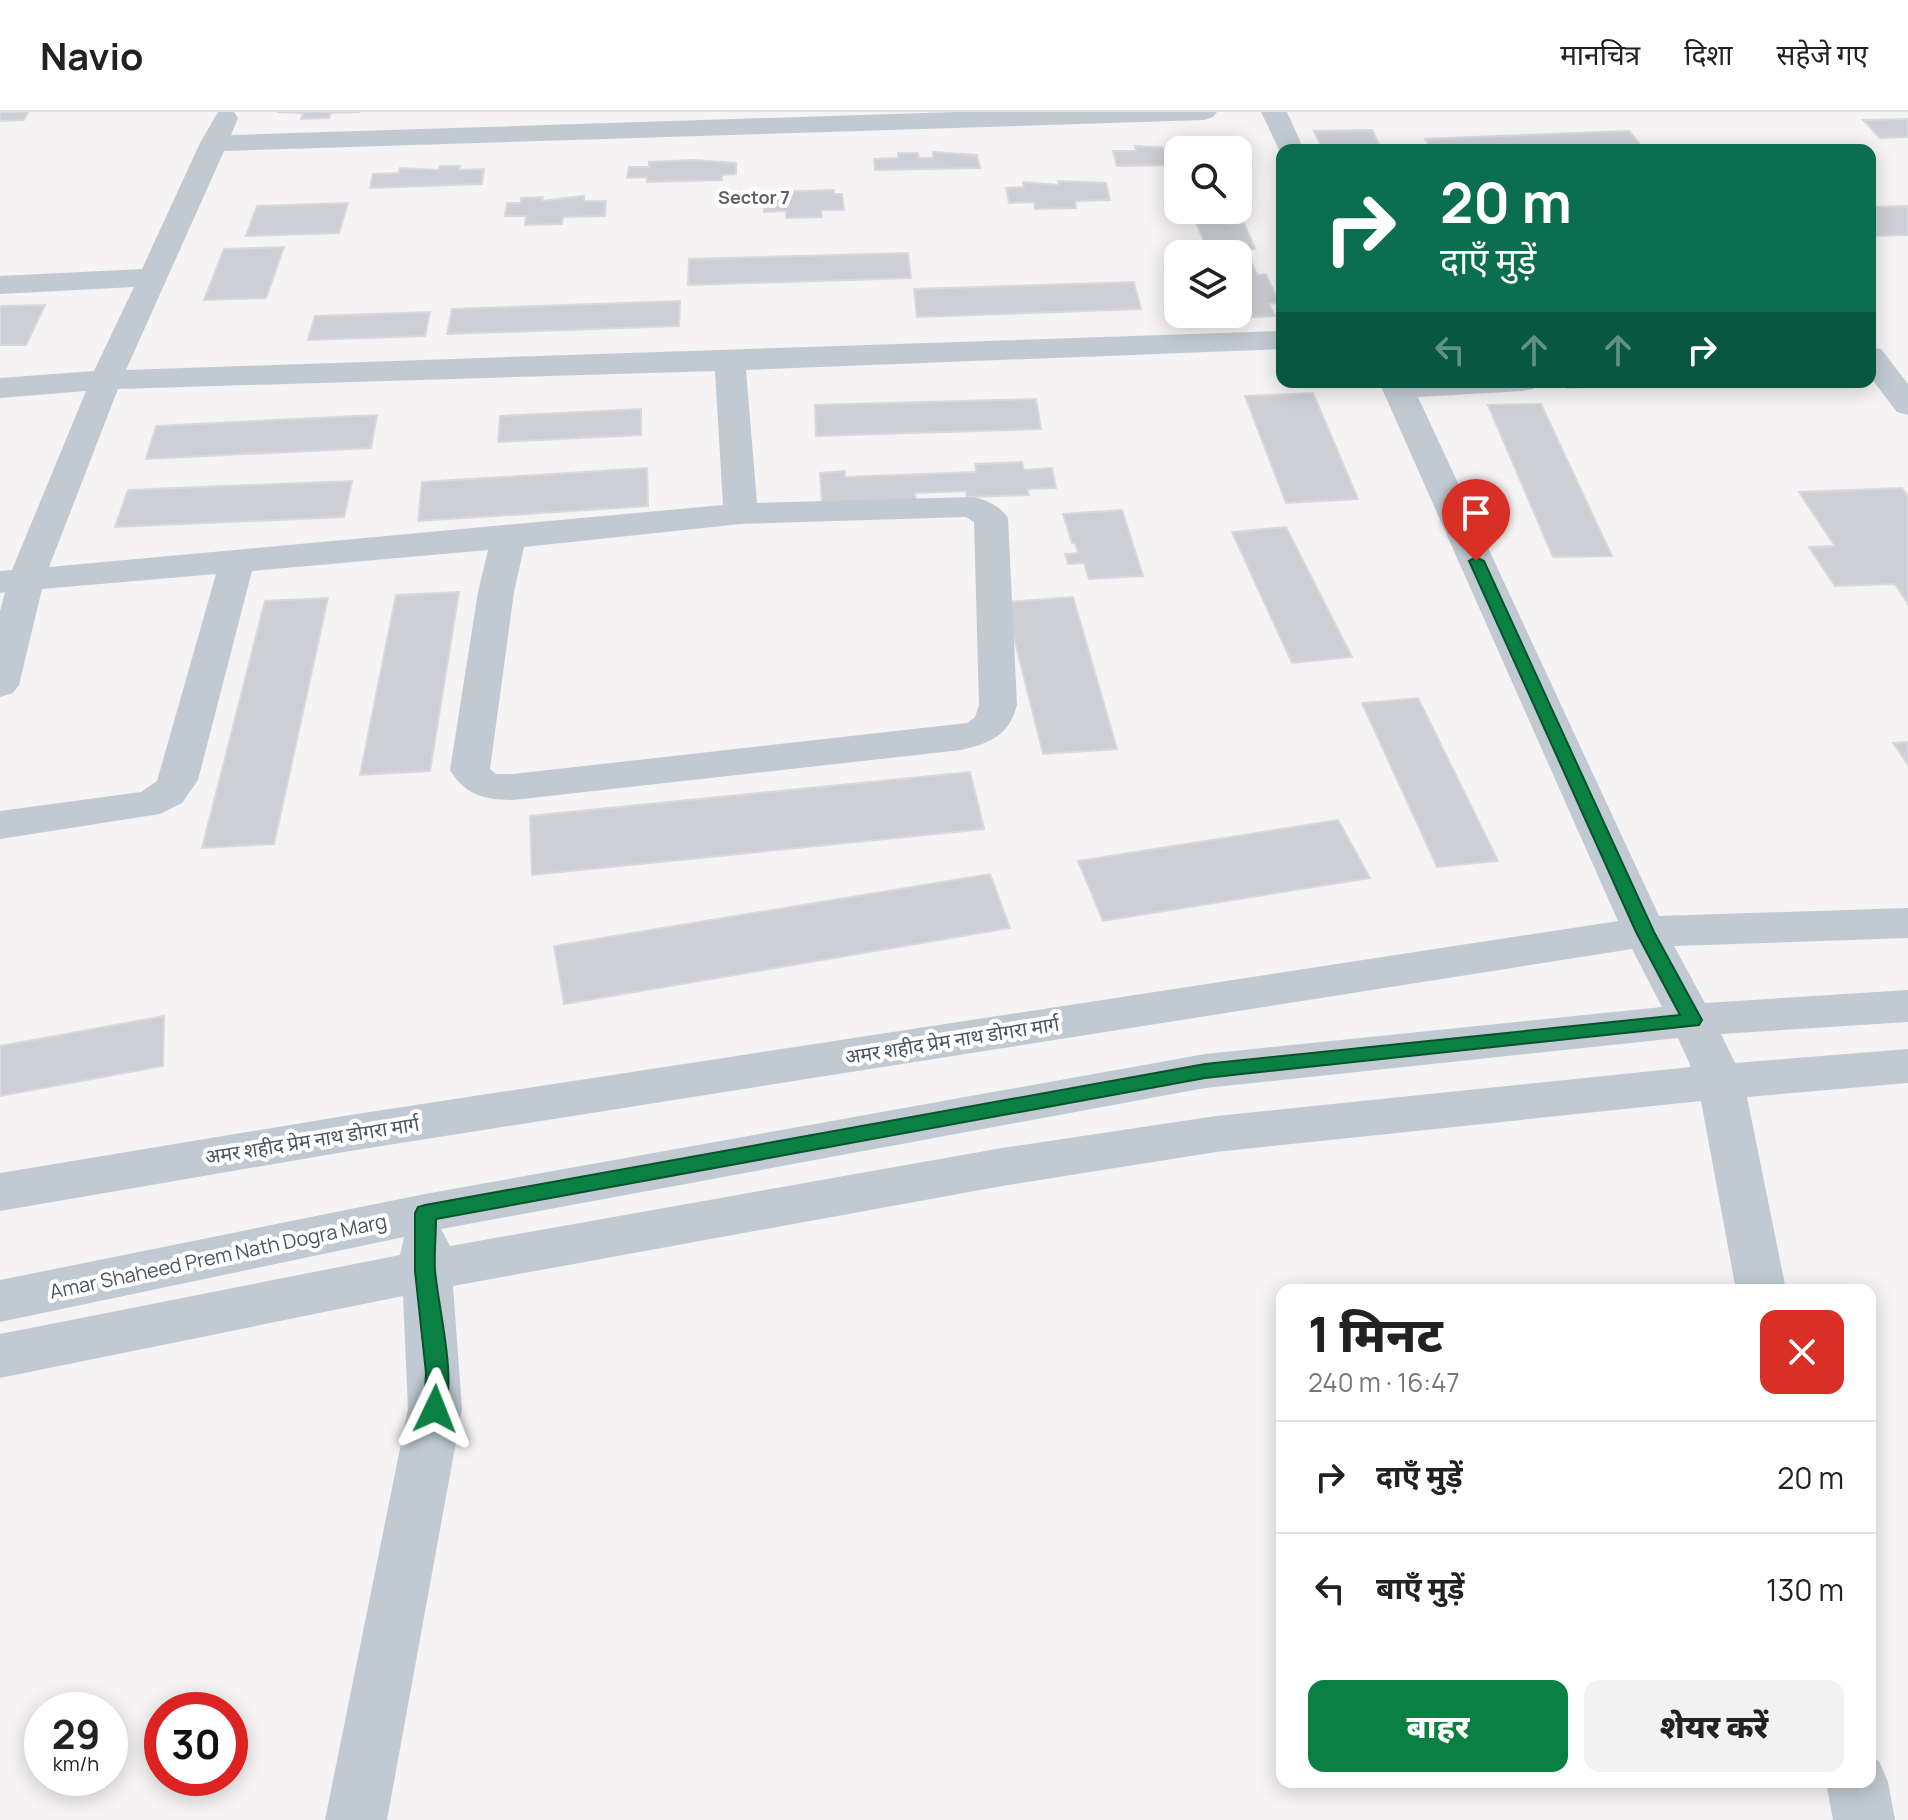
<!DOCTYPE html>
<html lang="hi">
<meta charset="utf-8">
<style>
:root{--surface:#fff;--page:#f2f2f2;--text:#222;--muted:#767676;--line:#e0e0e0;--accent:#0b8043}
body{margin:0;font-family:Manrope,"Noto Sans Devanagari",sans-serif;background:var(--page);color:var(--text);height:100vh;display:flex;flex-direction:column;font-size:30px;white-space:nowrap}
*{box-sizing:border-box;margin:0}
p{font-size:26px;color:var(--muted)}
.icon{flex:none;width:44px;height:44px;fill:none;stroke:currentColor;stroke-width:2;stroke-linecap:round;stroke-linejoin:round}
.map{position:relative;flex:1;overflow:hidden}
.panel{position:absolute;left:1276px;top:1172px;width:600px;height:504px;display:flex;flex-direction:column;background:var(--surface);border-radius:16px;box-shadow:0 4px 20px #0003}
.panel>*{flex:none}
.guide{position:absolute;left:1276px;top:32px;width:600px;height:244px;border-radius:16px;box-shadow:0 4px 20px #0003;background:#0b6e4f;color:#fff;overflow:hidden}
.fabs{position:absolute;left:1164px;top:24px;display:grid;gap:16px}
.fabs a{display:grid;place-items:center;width:88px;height:88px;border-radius:16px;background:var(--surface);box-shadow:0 4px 20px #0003;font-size:40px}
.speed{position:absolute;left:24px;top:1580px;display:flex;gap:16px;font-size:40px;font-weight:700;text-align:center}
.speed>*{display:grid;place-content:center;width:104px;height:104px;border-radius:50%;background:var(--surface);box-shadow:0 4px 20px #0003;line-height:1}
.speed small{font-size:20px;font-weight:400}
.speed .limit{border:12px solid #d22;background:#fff;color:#111}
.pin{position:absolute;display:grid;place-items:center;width:68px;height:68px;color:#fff;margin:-82px -34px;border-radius:50% 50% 50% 0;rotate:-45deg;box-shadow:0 0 8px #0007}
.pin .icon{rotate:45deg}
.me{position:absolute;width:88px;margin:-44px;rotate:2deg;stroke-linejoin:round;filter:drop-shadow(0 0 6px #0008)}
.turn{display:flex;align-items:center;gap:28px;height:168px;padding:0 32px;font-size:36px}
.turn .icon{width:104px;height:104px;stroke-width:2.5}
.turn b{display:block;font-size:56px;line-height:68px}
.lanes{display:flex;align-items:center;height:76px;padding:0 32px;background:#0003;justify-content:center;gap:40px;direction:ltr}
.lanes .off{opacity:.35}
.round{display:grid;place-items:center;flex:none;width:84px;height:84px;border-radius:16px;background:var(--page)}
.summary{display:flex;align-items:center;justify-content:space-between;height:136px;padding:0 32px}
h1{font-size:48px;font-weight:800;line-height:60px}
.primary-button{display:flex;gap:16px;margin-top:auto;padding:16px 32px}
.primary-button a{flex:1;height:92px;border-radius:16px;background:var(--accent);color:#fff;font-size:32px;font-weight:800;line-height:92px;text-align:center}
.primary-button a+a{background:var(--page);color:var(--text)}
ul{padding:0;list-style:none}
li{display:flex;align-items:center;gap:24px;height:112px;padding:0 32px;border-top:2px solid var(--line)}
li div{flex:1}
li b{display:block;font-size:30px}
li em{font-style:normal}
header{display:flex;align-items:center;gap:48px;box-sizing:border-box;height:112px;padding:0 40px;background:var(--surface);border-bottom:2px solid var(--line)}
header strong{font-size:38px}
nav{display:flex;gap:44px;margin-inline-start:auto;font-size:28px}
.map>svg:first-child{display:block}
</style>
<header>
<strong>Navio</strong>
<nav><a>मानचित्र</a><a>दिशा</a><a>सहेजे गए</a></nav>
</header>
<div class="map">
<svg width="1908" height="1708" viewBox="0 0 1908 1708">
<rect width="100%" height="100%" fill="#f5f3f3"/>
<path fill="#cdcfd5" stroke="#d7d9de" stroke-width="2" d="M0,0H28L24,8L0,9Z
M277,0H360L331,1L329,6L301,7L303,1Z
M1908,7V25L1880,26L1863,8Z
M1372,18L1382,38H1323L1314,19Z
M1629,19L1643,36L1432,38L1425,27Z
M1171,32H1195L1196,36L1220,38H1178V53L1117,54L1113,39H1136L1135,34L1172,36Z
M933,40L977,43L980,56L875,58L874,47L898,46V41H918L919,46H933Z
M693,48L736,51V62L722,63V68L647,70V65L627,66L629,55H649V50Z
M440,54H460L459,58L484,57L482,72L370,76L373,62L399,61L400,56L439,58Z
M1058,69L1106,71L1110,88L1075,89L1076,96L1035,97L1034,90L1009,91L1006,76L1024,75L1023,70L1059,73Z
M834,78V82H842L844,98H821L822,105L786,106V99L764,100V84L774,83V80Z
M584,84V89H606L605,104L563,105L562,112L525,113L526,104H505L507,91H521V86L543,85L542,89Z
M348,91L339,121L246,124L257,94Z
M1908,94V123L1870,124V95Z
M1224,104L1227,112L1244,111L1255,137L1246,138L1257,163L1266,162L1279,191L1269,192L1275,204L1235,206L1233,202H1238V142H1209L1194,105Z
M284,135L266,186L204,188L224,137Z
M908,141L911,166L688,173L689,147Z
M1134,170L1141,197L917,205L914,177Z
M680,189L679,214L447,222L452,197Z
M45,193L26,233H0V194Z
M430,200L425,224L308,228L315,204Z
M1563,270H1628L1630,273L1567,276Z
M1313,281L1358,387L1286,391L1245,284Z
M1036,287L1041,317L816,324L815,293Z
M1541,292L1612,444L1553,445L1488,293Z
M641,297V323L498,330L500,304Z
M377,303L371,336L146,347L156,314Z
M1022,350L1024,358L1052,356L1056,376L1027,377L1029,383L967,385L966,379L915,381L916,388L822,391L820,361L845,359V365L976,360L975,352Z
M647,356L648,394L418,409L422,370Z
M352,369L344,405L115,415L128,378Z
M1902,376L1908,384V492L1895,472L1835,474L1809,435L1835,434L1799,380Z
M1122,398L1143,464L1089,467L1084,451L1068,452L1065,442L1078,441L1075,431H1072L1063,402Z
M1286,415L1352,545L1292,551L1232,420Z
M459,480L430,659L360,663L396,483Z
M1073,485L1117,637L1043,642L1005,490Z
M328,486L274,732L202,736L265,489Z
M1418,586L1498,749L1437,755L1362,591Z
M1908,630V653L1893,631Z
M970,660L984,717L532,763L530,704Z
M1338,708L1370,766L1103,809L1078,749Z
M990,762L1010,816L564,892L554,834Z
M164,904L163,954L0,984V934Z"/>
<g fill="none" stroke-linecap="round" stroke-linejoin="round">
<path fill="#c1cad2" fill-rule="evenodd" d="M218,0H234L238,6L231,23L955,0H1217L1213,5L1204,8L224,39L126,258L1282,219V237L746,258L757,391L973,385C987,388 1000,394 1008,406L1017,593C1009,624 990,631 961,638L513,688C485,688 465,683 450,658L478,480L488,438L252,459L198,668L182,691L160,702L0,727V699L141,680L157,669L216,462L42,477L19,573L13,581L0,585V499L5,480L0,481V459L12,458L86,279L0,286V266L94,259L134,175L0,182V164L142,157L200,31ZM715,259L723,393L49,455L118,277ZM966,405L974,410L979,593L975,605L967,611L513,662H496L490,657L514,480L524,435L741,412Z
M1261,0H1287L1304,38H1282V44Z
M1870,235L1881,237L1908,272V303L1897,300L1870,265Z
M1379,270H1539L1534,277L1523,279L1418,285L1659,804L1908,796V826L1674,834L1705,891L1908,878V910L1721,922L1735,951L1908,937V971L1747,985L1786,1178H1736L1701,989L1216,1040L1002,1074L453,1174L462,1297L387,1708H325L408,1297L403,1184L0,1266V1222L400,1143L404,1125L0,1210V1168L425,1082L1205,942L1662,895L1632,837L344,1040L0,1099V1061L344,1004L1618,809ZM1678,926L1691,955L1216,1004L1002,1036L450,1134L441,1117L1205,976Z
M1870,1645L1879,1649L1888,1670L1895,1708H1833L1826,1670H1870Z"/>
</g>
<path fill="#0b8043" stroke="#07532c" stroke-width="2" d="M1476,445L1484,449L1654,820L1702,908L1699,913L1205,966L436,1107C436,1124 434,1141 435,1158C438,1195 458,1271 443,1303L435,1306L427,1303L424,1297L426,1261L415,1159V1101L418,1095L425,1093L1205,952L1680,903L1636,820L1469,449Z"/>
<g text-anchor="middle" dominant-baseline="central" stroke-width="8" stroke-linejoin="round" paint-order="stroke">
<g font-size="18" font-weight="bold" fill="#5f6368" stroke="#fff">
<text x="754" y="85">Sector 7</text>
</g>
<g font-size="20" fill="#4a5661" stroke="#fff">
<text transform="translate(952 928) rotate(-9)">अमर शहीद प्रेम नाथ डोगरा मार्ग</text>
<text transform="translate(312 1028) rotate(-9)">अमर शहीद प्रेम नाथ डोगरा मार्ग</text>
<text transform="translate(218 1144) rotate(-12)">Amar Shaheed Prem Nath Dogra Marg</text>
</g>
</g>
</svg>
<div class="fabs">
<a><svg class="icon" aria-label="search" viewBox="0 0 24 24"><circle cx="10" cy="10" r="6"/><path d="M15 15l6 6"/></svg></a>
<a><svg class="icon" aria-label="layers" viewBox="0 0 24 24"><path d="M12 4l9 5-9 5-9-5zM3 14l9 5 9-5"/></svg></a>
</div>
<div class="speed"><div>29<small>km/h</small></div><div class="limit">30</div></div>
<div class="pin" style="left:1476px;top:449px;background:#d93025"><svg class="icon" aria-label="arrive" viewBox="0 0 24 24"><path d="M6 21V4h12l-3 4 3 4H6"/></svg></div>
<svg class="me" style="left:435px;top:1297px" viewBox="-20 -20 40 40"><path d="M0-17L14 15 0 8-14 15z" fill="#0b8043" stroke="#fff" stroke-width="4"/></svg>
<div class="guide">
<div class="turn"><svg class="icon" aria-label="right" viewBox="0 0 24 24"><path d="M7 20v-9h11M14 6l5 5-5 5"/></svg><div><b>20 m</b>दाएँ मुड़ें</div></div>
<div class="lanes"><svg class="icon off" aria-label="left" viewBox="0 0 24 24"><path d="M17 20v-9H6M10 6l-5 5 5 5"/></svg><svg class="icon off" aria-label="ahead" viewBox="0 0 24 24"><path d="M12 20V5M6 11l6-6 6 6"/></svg><svg class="icon off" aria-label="ahead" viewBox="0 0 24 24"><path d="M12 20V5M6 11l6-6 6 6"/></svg><svg class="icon" aria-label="right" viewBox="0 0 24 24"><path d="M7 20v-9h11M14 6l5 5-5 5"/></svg></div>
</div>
<section class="panel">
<div class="summary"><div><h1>1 मिनट</h1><p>240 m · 16:47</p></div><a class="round" style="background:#d93025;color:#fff"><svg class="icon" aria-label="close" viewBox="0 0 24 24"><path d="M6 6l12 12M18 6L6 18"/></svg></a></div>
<ul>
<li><svg class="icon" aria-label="right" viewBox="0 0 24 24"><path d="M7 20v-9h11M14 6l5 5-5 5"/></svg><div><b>दाएँ मुड़ें</b></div><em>20 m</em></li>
<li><svg class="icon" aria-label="left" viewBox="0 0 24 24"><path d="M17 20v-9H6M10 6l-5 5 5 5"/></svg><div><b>बाएँ मुड़ें</b></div><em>130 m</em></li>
</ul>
<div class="primary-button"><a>बाहर</a><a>शेयर करें</a></div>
</section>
</div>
